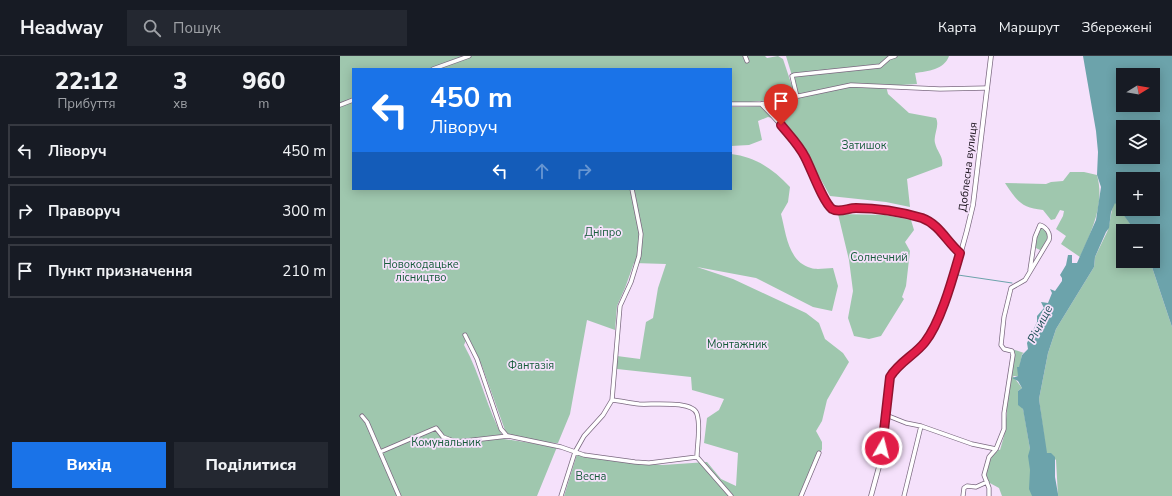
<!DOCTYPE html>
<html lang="uk">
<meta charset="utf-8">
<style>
:root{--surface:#171b24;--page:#242831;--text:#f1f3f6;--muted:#9ea1a6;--line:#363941;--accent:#1a73e8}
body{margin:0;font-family:"Nunito Sans",sans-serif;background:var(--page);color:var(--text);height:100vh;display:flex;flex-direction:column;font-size:15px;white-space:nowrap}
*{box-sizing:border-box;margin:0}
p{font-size:13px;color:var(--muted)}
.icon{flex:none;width:22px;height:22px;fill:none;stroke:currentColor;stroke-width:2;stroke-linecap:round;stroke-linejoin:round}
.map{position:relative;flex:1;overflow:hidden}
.sheet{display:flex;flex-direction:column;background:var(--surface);width:340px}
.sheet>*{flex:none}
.banner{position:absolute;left:12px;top:12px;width:380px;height:122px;border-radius:0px;box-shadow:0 2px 10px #0003;background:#1a73e8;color:#fff;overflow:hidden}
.needle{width:26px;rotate:79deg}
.buttons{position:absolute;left:776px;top:12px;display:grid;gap:8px}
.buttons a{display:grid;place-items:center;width:44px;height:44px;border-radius:0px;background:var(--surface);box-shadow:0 2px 10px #0003;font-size:20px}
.pin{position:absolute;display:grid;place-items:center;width:34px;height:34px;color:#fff;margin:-41px -17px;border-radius:50% 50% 50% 0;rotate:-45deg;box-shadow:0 0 4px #0007}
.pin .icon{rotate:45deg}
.me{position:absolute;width:44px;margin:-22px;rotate:8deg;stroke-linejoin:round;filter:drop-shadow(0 0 3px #0008)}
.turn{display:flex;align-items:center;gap:14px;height:84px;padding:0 12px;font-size:18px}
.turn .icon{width:52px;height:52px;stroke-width:2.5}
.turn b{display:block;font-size:28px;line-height:34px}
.lanes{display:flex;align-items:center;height:38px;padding:0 12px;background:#0003;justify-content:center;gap:20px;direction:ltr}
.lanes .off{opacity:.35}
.eta{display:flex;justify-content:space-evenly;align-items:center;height:68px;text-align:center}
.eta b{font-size:24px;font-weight:800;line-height:28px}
.action{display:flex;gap:8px;margin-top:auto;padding:8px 12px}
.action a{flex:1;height:46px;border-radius:0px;background:var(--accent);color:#fff;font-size:16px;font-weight:800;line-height:46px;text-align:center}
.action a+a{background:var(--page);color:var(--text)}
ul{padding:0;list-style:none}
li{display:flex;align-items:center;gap:12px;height:54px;margin:0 8px 6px;padding:0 4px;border:2px solid var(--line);border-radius:0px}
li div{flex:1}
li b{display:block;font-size:15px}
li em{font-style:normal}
header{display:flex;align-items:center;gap:24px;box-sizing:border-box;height:56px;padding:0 20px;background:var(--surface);border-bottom:1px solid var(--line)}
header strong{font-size:19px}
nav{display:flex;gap:22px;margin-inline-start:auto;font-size:14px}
.search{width:280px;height:36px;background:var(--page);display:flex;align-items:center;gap:10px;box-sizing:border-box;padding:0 14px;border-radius:0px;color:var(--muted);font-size:15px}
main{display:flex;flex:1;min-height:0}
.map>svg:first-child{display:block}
</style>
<header>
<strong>Headway</strong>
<div class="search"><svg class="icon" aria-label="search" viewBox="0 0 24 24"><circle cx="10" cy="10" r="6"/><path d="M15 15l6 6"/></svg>Пошук</div>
<nav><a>Карта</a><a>Маршрут</a><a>Збережені</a></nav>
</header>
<main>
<section class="sheet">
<div class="eta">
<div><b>22:12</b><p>Прибуття</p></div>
<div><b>3</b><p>хв</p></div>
<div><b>960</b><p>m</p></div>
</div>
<ul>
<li><svg class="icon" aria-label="left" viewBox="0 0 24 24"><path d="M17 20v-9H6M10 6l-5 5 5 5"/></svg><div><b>Ліворуч</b></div><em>450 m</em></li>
<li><svg class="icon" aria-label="right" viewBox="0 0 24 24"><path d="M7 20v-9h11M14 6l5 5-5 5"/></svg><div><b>Праворуч</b></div><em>300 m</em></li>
<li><svg class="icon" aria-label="arrive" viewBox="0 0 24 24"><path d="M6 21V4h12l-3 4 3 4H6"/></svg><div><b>Пункт призначення</b></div><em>210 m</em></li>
</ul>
<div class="action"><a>Вихід</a><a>Поділитися</a></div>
</section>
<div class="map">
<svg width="832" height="440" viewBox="0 0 832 440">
<rect width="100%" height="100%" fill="#f5e1fb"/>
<path fill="#9fc7ae" d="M0,0H425L427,2L438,0L443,3L454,36C435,46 413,46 391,47V13H13V133H391V98C416,101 433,113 450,131L448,146L441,158C446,177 448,206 471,212C477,214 486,212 493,212L498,230L492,255L473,251L416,222L357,211L393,223L466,257L479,267L485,283L503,297L509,306L487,344L482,365L476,375L482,386V393L463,440H224L237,398L277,405L323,409L367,406L381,423L396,430L398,397L364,387L367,362L379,354L384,343L352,334L351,321L277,313V300L300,303L306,266L313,262L318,232L326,208L294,207L285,232L277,250L275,274L247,264L230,358L218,387C200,387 182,384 166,377L142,310L127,282L124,289C141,319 147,354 164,383L217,391L197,440H0Z
M446,0H609C604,14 588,15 575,17L577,28L546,30L548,38L569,57L596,62C600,70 593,79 595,87C597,96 604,101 602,110L567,123L570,151L546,146L490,140L464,93L441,64L428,61L418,65L422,84L409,89L391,90V51L427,50L459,43Z
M730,116H744L757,119C765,148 752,174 740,201L721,188L726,180L716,173L723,160L724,155L720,154L715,163L711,164L703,154C681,152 677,145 665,127L706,128L711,126L723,125Z
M775,146L795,175H783V205H810L832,271V440H718L716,404L706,396L699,343L708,297L716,273L754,211L755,201L768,174L773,149Z
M498,158L545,159L571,164L574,174L565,186L570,195L566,230L562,241L564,243L541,280L529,283L514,280L508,262L513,235L509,204Z
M703,172L708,179L705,189L700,194L694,191L699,173Z
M672,293L684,297L682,298L678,320H673L682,332L678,335L684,357L690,393L692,440H662L659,432L648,426C644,414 649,403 657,393L660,394L664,380L667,355L663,354Z"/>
<path fill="#6ca3ab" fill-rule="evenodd" d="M743,0H832V271L810,205H813V175H795L775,147L771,156L769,172L766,176L755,201L754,211L716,273L708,297L699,343L707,397H711L715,401V421L718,438V440H692L689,433L690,414L688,400L690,393L683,353L678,349V335L682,332L678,325L672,322L678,320L677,311H679L682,299L688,293L687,287L697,266V260L704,252L701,246L708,247L712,237L710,233L715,235L722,225V222L720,219L726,209L728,199H732V207H737L756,164L761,131L757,119L758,96L756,75ZM783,19H813V49H783ZM783,71H813V101H783ZM783,123H813V153H783Z"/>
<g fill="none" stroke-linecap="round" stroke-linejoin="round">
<path stroke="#6ca3ab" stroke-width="1" d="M618,219L672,227"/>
<g stroke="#7b6980" stroke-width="5">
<path id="minor" d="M405,0L407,5
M93,13L129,0
M457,41L452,20L454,19L540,10L549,2L555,0
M391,48H421L511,29L600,33L647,32
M421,48C447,74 462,93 478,127C481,135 485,148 493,153C499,157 512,152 519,152C540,152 563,156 582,162C599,168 607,186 620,197
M0,49L13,44
M125,279L137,303L161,373L167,380
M272,344C281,345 290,347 299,348C311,349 353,344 357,358C361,371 357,389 357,401L391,440
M546,359L566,367L581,370L632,388L656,393
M22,360L27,366L59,440
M40,396L96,372L103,381L116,386L168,380L221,391L244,399L295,406L309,407L357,401
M221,440L235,396L244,380L263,359L272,344L280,250L291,226L299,200L301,178L292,133
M461,440L479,397
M564,440L581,370
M623,440L624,432L627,430L636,431L647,426
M649,440V432L644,419L649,401L656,393L664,373V357L673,299L672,295L664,293L661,289L664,261L671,232L685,224L709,184C711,177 706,171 700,169L695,181L690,214"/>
</g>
<g stroke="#7b6980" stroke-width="5.5">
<path id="tertiary" d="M531,440L540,407L550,321C559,306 577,299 587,285C593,275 597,264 601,254C615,220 625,185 633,149L651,0"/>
</g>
<use href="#minor" stroke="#fff" stroke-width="3.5"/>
<use href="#tertiary" stroke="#fff" stroke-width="4"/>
</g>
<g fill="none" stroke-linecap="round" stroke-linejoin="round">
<g stroke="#92132f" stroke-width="10">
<path id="route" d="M441,69C450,80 459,89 465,101C471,112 483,146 492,153C499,157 508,152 516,152C538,152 561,156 582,162C599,168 607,186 620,197C613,221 601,266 585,286C575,299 559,306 550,321L542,392"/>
</g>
<use href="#route" stroke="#e11d48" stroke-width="7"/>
</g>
<g text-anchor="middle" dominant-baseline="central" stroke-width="3.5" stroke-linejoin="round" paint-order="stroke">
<g font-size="11" fill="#165c3a" stroke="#f5e1fb">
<text x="524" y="89">Затишок</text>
<text x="263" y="176">Дніпро</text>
<text x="539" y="201">Солнечний</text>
<text x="81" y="208">Новокодацьке<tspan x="81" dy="13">лісництво</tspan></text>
<text x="397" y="288">Монтажник</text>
<text x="191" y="309">Фантазія</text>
<text x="106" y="386">Комунальник</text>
<text x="251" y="420">Весна</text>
</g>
<g font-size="11" fill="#150e17" stroke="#f5e1fb">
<text transform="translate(628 111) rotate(-83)">Доблесна вулиця</text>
</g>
<g font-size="12" font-style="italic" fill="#1e5056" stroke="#f5e1fb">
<text transform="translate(700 268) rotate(-63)">Річище</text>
</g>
</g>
</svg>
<div class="buttons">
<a><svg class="needle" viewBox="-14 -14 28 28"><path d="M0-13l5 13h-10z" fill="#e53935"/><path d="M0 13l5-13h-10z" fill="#9ea1a6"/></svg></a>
<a><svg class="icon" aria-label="layers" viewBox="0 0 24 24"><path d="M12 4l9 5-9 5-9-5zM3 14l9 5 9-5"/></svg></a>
<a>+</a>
<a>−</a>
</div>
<div class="pin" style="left:441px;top:69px;background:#d93025"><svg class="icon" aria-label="arrive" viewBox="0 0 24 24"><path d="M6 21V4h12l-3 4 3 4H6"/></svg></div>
<svg class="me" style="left:542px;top:392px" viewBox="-20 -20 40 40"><circle r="17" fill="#e11d48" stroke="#fff" stroke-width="3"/><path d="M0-11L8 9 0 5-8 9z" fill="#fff"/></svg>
<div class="banner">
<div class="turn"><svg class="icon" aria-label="left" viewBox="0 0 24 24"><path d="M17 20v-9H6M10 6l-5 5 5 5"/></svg><div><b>450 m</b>Ліворуч</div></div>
<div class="lanes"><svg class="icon" aria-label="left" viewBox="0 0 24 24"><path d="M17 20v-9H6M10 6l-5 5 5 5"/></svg><svg class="icon off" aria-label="ahead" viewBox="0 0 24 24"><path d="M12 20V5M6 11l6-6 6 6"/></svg><svg class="icon off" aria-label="right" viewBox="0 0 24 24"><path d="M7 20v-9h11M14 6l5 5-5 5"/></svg></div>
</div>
</div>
</main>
